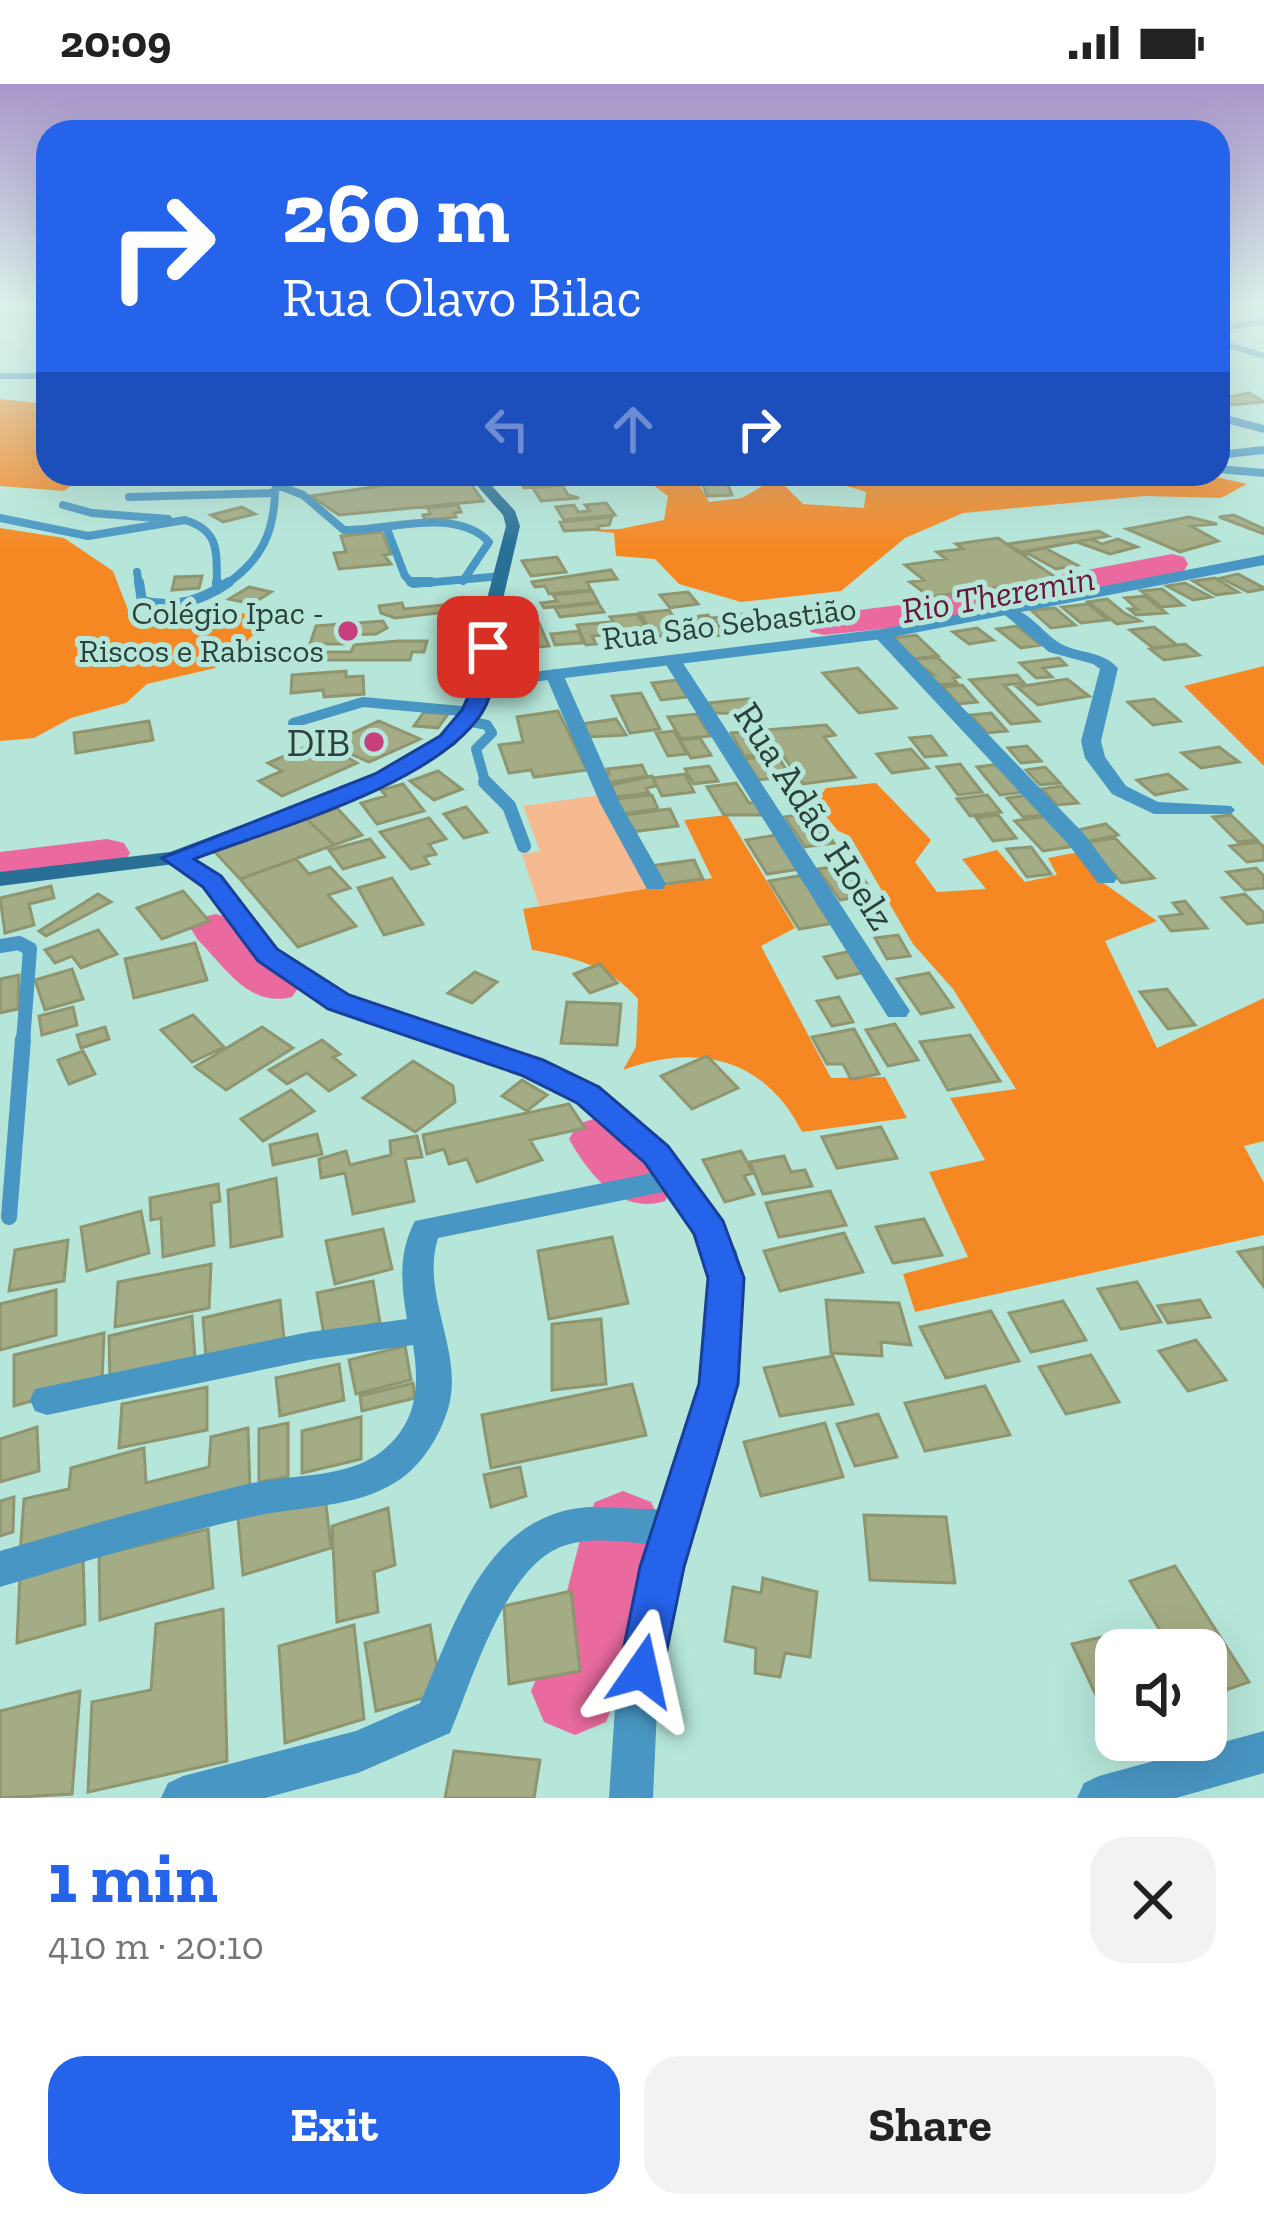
<!DOCTYPE html>
<meta charset="utf-8">
<style>
:root{--surface:#fff;--page:#f2f2f2;--text:#222;--muted:#767676;--accent:#2563eb}
body{margin:0;font-family:"Zilla Slab",serif;background:var(--page);color:var(--text);height:100vh;display:flex;flex-direction:column;font-size:45px;white-space:nowrap}
*{box-sizing:border-box;margin:0}
p{font-size:39px;color:var(--muted)}
.icon{flex:none;width:66px;height:66px;fill:none;stroke:currentColor;stroke-width:2;stroke-linecap:round;stroke-linejoin:round}
.map{position:relative;height:1714px;overflow:hidden}
.panel{display:flex;flex-direction:column;background:var(--surface);flex:1}
.panel>*{flex:none}
.hud{position:absolute;left:36px;top:36px;width:1194px;height:366px;border-radius:36px;box-shadow:0 12px 48px #0002;background:#2563eb;color:#fff;overflow:hidden}
.controls{position:absolute;left:1095px;top:1545px;display:grid;gap:24px}
.controls a{display:grid;place-items:center;width:132px;height:132px;border-radius:24px;background:var(--surface);box-shadow:0 12px 48px #0002;font-size:60px}
.pin{position:absolute;display:grid;place-items:center;width:102px;height:102px;color:#fff;margin:-51px;border-radius:24px;box-shadow:0 6px 18px #0006}
.me{position:absolute;width:132px;margin:-66px;rotate:11deg;stroke-linejoin:round;filter:drop-shadow(0 0 9px #0008)}
.turn{display:flex;align-items:center;gap:42px;height:252px;padding:0 48px;font-size:54px}
.turn .icon{width:156px;height:156px;stroke-width:2.5}
.turn b{display:block;font-size:84px;line-height:102px}
.lanes{display:flex;align-items:center;height:114px;padding:0 48px;background:#0003;justify-content:center;gap:60px;direction:ltr}
.lanes .off{opacity:.35}
.round{display:grid;place-items:center;flex:none;width:126px;height:126px;border-radius:36px;background:var(--page)}
.headline{display:flex;align-items:center;justify-content:space-between;height:204px;padding:0 48px}
h1{font-size:72px;font-weight:700;line-height:90px;color:var(--accent)}
.cta{display:flex;gap:24px;margin-top:auto;padding:24px 48px}
.cta a{flex:1;height:138px;border-radius:36px;background:var(--accent);color:#fff;font-size:48px;font-weight:700;line-height:138px;text-align:center}
.cta a+a{background:var(--page);color:var(--text)}
.status{display:flex;justify-content:space-between;align-items:center;height:84px;padding:0 60px;background:var(--surface);direction:ltr}
.status svg{height:33px;fill:currentColor}
.map>svg:first-child{display:block}
</style>
<div class="status"><b>20:09</b><svg viewBox="0 0 49 12"><path d="M0 12V9h3v3zM5 12V6h3v6zM10 12V3h3v9zM15 12V0h3v12zM26 1h20v11H26zM47 4h2v5h-2z"/></svg></div>
<div class="map">
<svg width="1264" height="1714" viewBox="0 0 1264 1714">
<rect width="100%" height="100%" fill="#b5e6d9"/>
<path fill="#f6ba90" d="M600,711L653,804L539,822L522,770L540,767L523,722Z"/>
<path fill="#f58823" d="M0,315L48,320V353L38,379L48,384V390L79,396L64,407L0,402Z
M638,390H693L709,418L742,414L764,401L785,402L803,420L864,424L866,408L807,390H1203L1247,400L1221,414L1145,412L963,429L905,454L841,507L741,518L679,500L655,475L616,472L614,449L584,446L620,445L664,436L668,412Z
M0,444L64,454L113,487L133,539L283,526L215,584L147,600L126,619L71,634L34,654L0,657Z
M1264,582V682L1184,602Z
M876,699L931,756L915,778L937,808L986,805L962,775L997,766L1025,798L1057,791L1048,774L1084,767L1095,793L1157,837L1105,857L1157,964L1264,914V1057L1244,1062L1264,1099V1151L915,1228L903,1190L968,1173L929,1088L985,1076L950,1014L1016,1005L953,905L913,860L850,752L838,747L815,719L826,704Z
M727,731L795,844L761,862L831,994L885,993L907,1034L802,1048C764,973 697,959 623,986L636,963L638,915C610,882 573,873 532,866L523,825L712,794L684,736Z"/>
<g fill="none" stroke-linecap="round" stroke-linejoin="round">
<path fill="#ea6a9f" fill-rule="evenodd" d="M1172,470L1184,473L1188,480L1184,487L899,543L824,551L811,548L806,540L811,532L899,521Z
M107,755L124,759L130,769L124,779L0,796V768Z
M216,830C247,838 282,874 300,901L292,913C249,924 226,884 198,856L191,845L198,834Z
M599,1033C631,1043 658,1072 674,1101L665,1117C621,1131 590,1092 569,1055L578,1040Z
M623,1407L651,1418L663,1444L640,1553L606,1638L575,1651L544,1638L531,1607L557,1547L583,1444L595,1418Z"/>
</g>
<path fill="#a4ac85" stroke="#8e956f" stroke-width="3" d="M1249,309L1264,318L1231,321L1218,315Z
M464,390L483,417L339,431L311,412Z
M559,390L558,396L571,399L524,404L518,393Z
M699,390H754V392L725,393L732,411L707,412Z
M562,401L568,411L579,414L541,417L533,404Z
M606,419L615,431L564,436L556,423L574,421L578,428L590,427L585,421Z
M458,421L461,428L454,429L456,433L425,436L423,431L430,430L428,424Z
M242,423L255,430L223,438L211,431Z
M1234,431L1264,445V450L1219,433Z
M612,433L609,441L598,442L599,445L564,447L560,438Z
M1189,433L1217,440L1191,442L1218,457L1180,468L1127,445Z
M1099,447L1108,452L1022,468L1027,472L1007,460Z
M382,448L391,470L384,471L391,480L339,485L334,469L346,468L341,452Z
M998,454L1058,495L930,513L910,498L924,496L905,481L946,475L937,468L963,465L956,460Z
M1091,455L1102,460L1118,455L1137,463L1110,470L1077,458Z
M1045,464L1077,481L1056,485L1025,468Z
M557,473L566,488L531,492L522,477Z
M611,486L617,495L587,498L591,506L549,510L545,502L535,503L532,498Z
M1238,490L1264,504V505L1248,508L1221,494Z
M202,492L199,504L172,506L175,493Z
M1215,494L1238,508L1216,511L1193,497Z
M1185,499L1211,513L1193,516L1167,502Z
M249,503L271,508L252,520L229,515Z
M1162,505L1183,521L1162,523L1141,507Z
M592,507L598,518L544,524L541,519L557,517L553,511Z
M688,508L698,520L670,524L660,511Z
M1145,512L1166,529L1136,531L1129,525H1137L1125,514Z
M1107,515L1124,529L1140,537L1117,540L1088,518Z
M402,519L404,525L443,521L446,528L395,534L381,529L379,522Z
M598,519L604,528L560,533L555,524Z
M1088,520L1108,536L1081,539L1062,523Z
M1055,524L1075,541L1051,544L1031,526Z
M669,526L685,550L655,553L640,529Z
M637,530L651,550L624,554L610,533Z
M742,530L754,546L724,549L713,534Z
M708,531L722,551L699,554L685,534Z
M383,537L387,544L376,550L347,551L344,560H310L316,542Z
M610,538L616,550L592,552L596,560L586,561L577,541Z
M539,539L549,562L518,565L508,542Z
M1017,542L1041,561L1021,564L997,545Z
M1154,543L1177,561L1153,564L1130,546Z
M977,544L993,556L969,560L953,548Z
M579,547L583,559L555,561L551,550Z
M916,551L938,572L912,575L891,554Z
M398,557H427L424,568H412L410,576H317L320,568H351L354,561Z
M1185,560L1199,571L1164,576L1150,565Z
M937,573L959,593L953,594L957,599L938,601L928,591H934L913,576Z
M1059,574L1066,581L1043,584L1052,593L1036,594L1020,579Z
M858,584L896,624L859,629L823,589Z
M346,587V593L363,592L364,610L324,613L323,606L291,609L292,591Z
M1017,591L1024,599L1004,601L1039,637L1011,640L970,596Z
M1067,595L1089,612L1038,621L1017,603Z
M677,596L687,613L661,616L652,599Z
M962,601L977,618L958,620L943,603Z
M641,609L660,645L630,649L612,612Z
M756,614L765,630L714,629L708,619Z
M1154,615L1180,637L1153,641L1128,618Z
M558,627L587,686L534,693L531,686L509,689L499,661L523,658L517,633Z
M424,628L448,630L438,644L414,642Z
M991,629L1007,647L987,649L971,631Z
M697,630L710,652L681,655L668,633Z
M616,635L626,651L589,653L582,640Z
M149,637L153,656L76,669L74,649Z
M379,637L420,655L369,678L329,660Z
M826,641L835,651L824,653L855,693L803,700L765,646Z
M762,646L775,669L744,672L731,649Z
M674,647L687,670L668,672L656,649Z
M931,652L946,671L925,673L910,654Z
M700,654L711,671L691,674L680,656Z
M320,657L357,679L282,712L259,697L282,687L268,679Z
M1027,662L1041,677L1021,679L1008,664Z
M1219,663L1239,678L1201,684L1182,669Z
M911,665L928,684L892,689L877,670Z
M777,671L790,692L758,696L745,675Z
M960,680L982,708L958,711L937,683Z
M1000,680L1024,708L1000,711L977,683Z
M642,681L647,692L608,699L604,690H609L607,685Z
M709,682L718,697L694,700L685,685Z
M1045,683L1060,699L1040,701L1026,686Z
M438,687L462,705L434,716L410,697Z
M685,690L694,708L662,712L653,694Z
M1168,690L1186,705L1155,711L1137,696Z
M652,692L656,702L646,704L649,709L616,713L611,701Z
M736,699L749,719L756,718L765,731H724L707,703Z
M403,700L424,727L377,740L361,719L386,712L381,706Z
M1062,702L1078,719L1057,721L1042,705Z
M652,711L658,725L621,730L615,715Z
M987,711L1001,728L970,732L957,715Z
M1029,711L1046,731L1023,733L1007,714Z
M466,723L487,748L464,754L444,730Z
M337,724L362,751L334,761L307,735Z
M670,725L678,742L631,748L624,731Z
M814,729L834,759L805,763L785,733Z
M998,731L1016,754L993,757L976,734Z
M1231,731L1257,756L1238,758L1213,733Z
M1047,732L1076,762L1043,767L1015,737Z
M429,734L446,755L429,760L436,770L424,773L429,780L411,785L380,748Z
M307,735L334,761L240,795L214,767Z
M1106,740L1118,751L1085,758L1073,747Z
M777,751L799,785L767,790L746,756Z
M1115,754L1154,794L1122,799L1084,759Z
M370,755L384,773L343,785L329,766Z
M1258,758L1264,763V776L1247,778L1230,762Z
M1031,763L1051,790L1027,793L1007,765Z
M296,775L309,790L330,783L350,804L328,811L356,842L298,863L240,795Z
M694,776L703,795L658,801L650,782Z
M852,779L874,810L840,816L818,785Z
M1256,784L1264,792V804L1245,806L1227,788Z
M804,791L835,839L799,845L769,797Z
M392,794L423,840L384,851L358,804Z
M51,802L54,814L29,820L34,841L5,849L0,814Z
M183,807L209,837L162,855L137,824Z
M98,810L111,818L46,852L39,847Z
M1245,810L1264,829V838L1247,840L1222,814Z
M1185,817L1207,844L1171,847L1160,833L1182,830L1173,819Z
M98,846L117,870L81,884L72,872L55,879L45,866Z
M898,851L910,872L887,875L875,854Z
M195,859L207,896L134,914L125,875Z
M851,867L866,888L837,894L824,873Z
M600,880L617,899L590,909L574,890Z
M72,885L83,915L45,926L35,896Z
M475,888L497,898L472,919L448,909Z
M929,889L953,923L921,930L897,895Z
M19,891L18,925L0,929V895Z
M1167,905L1195,941L1168,945L1140,908Z
M839,913L853,938L832,942L817,917Z
M567,918L621,920L617,961L561,959Z
M73,923L77,941L42,951L39,932Z
M193,931L224,963L192,978L161,946Z
M895,940L918,976L888,982L866,946Z
M105,943L109,955L81,964L77,951Z
M262,943L293,964L226,1006L195,983Z
M854,945L879,990L851,995L843,980H827L812,953Z
M970,951L1000,997L948,1006L920,958Z
M322,956L340,970L333,973L355,991L329,1007L307,989L287,1000L269,986Z
M83,967L95,990L69,1000L58,976Z
M707,972L738,1004L692,1025L661,992Z
M413,977L453,1002L455,1018L415,1048L363,1014Z
M522,996L547,1011L527,1027L502,1012Z
M291,1006L314,1027L263,1057L241,1035Z
M569,1020L585,1044L530,1056L542,1076L477,1098L467,1075L449,1080L444,1065L427,1070L423,1051Z
M881,1043L897,1074L837,1084L822,1053Z
M317,1050L322,1070L273,1081L270,1061Z
M417,1052L422,1073L405,1075L414,1117L353,1130L345,1089L321,1094L319,1075L346,1067L350,1081L391,1071L390,1057Z
M741,1067L753,1089L744,1092L754,1110L725,1118L703,1076Z
M784,1072L791,1088L805,1086L812,1102L763,1110L750,1078Z
M276,1094L282,1152L231,1163L228,1106Z
M218,1100L220,1117L211,1119L214,1161L163,1173L161,1134L151,1136L150,1114Z
M830,1107L846,1141L779,1153L766,1119Z
M141,1127L149,1169L87,1187L81,1143Z
M924,1135L942,1171L893,1179L876,1143Z
M383,1145L392,1185L335,1200L326,1157Z
M844,1149L863,1188L780,1207L764,1167Z
M612,1153L628,1219L549,1235L538,1167Z
M68,1156L64,1197L9,1207L15,1166Z
M1264,1163V1203L1238,1168Z
M211,1180L209,1224L115,1243L118,1198Z
M373,1197L380,1239L324,1252L317,1209Z
M1137,1198L1161,1238L1121,1245L1098,1205Z
M56,1206V1251L0,1266V1220Z
M280,1216L284,1255L206,1275L203,1234Z
M826,1216L899,1219L911,1261L881,1258L882,1272L831,1269Z
M1200,1216L1210,1233L1168,1239L1158,1222Z
M1063,1217L1086,1256L1031,1268L1009,1229Z
M991,1227L1019,1277L946,1294L920,1243Z
M192,1232L195,1274L110,1296L109,1252Z
M601,1235L606,1300L552,1306V1240Z
M104,1249L102,1297L14,1322V1271Z
M1196,1256L1226,1296L1188,1307L1159,1267Z
M405,1262L411,1296L356,1310L349,1276Z
M1091,1271L1119,1318L1066,1330L1039,1283Z
M833,1272L853,1320L780,1332L764,1284Z
M339,1280L344,1316L280,1332L276,1294Z
M413,1299L415,1314L362,1327L360,1312Z
M632,1300L646,1351L491,1384L482,1331Z
M985,1302L1010,1351L925,1367L905,1319Z
M207,1303V1346L119,1364L122,1320Z
M878,1330L897,1373L855,1382L837,1340Z
M361,1333V1375L302,1389V1347Z
M288,1339V1393L259,1398V1345Z
M825,1339L843,1393L761,1412L744,1358Z
M37,1343L39,1387L0,1398V1355Z
M248,1344L250,1408L20,1470L24,1415L69,1405L71,1384L144,1364L146,1399L209,1383L211,1353Z
M520,1383L526,1412L491,1423L484,1391Z
M325,1412L331,1464L243,1491L238,1434Z
M14,1413L13,1448L0,1452V1417Z
M388,1424L395,1481L374,1488L378,1528L337,1538L332,1442Z
M864,1431L946,1433L955,1499L870,1496Z
M208,1445L213,1504L100,1536L99,1471Z
M83,1472L85,1540L17,1559L20,1490Z
M1175,1482L1249,1598L1206,1613V1566H1172L1130,1497Z
M763,1494L817,1508L810,1573L785,1569L780,1593L755,1589L756,1564L725,1557L733,1503L761,1509Z
M571,1507L580,1587L509,1600L504,1522Z
M223,1525L227,1677L88,1708L92,1618L151,1606L156,1540Z
M354,1541L364,1635L285,1659L279,1562Z
M430,1541L441,1609L376,1627L365,1559Z
M1123,1548L1132,1566H1116V1635L1108,1637L1072,1560Z
M80,1607L72,1710L0,1714V1627Z
M454,1667L540,1676L534,1714H445Z"/>
<g fill="none" stroke-linecap="round" stroke-linejoin="round">
<path stroke="#4896c3" stroke-width="6" d="M1218,244L1264,238
M1218,258L1264,272"/>
<path stroke="#4896c3" stroke-width="8" d="M129,413L275,409
M63,421L92,429L168,435
M0,434L88,452L185,436C221,447 216,469 217,501
M387,445L405,492L413,500L502,492
M137,488L139,501
M225,501C261,477 275,448 275,405L280,402L303,411L344,446C388,447 455,422 489,458L463,497"/>
<path stroke="#4896c3" stroke-width="10" d="M139,498L142,517C175,525 201,517 229,498
M217,498V506
M411,498H431
M467,637L487,641L492,649L476,665L486,701
M293,639L363,618L472,628"/>
<path stroke="#4896c3" stroke-width="14" d="M485,698L509,722L524,762
M0,862L19,859L30,865L23,958"/>
<path stroke="#4896c3" stroke-width="16" d="M9,1133L23,955"/>
<path fill="#4896c3" fill-rule="evenodd" d="M0,289H48V295H0Z
M1218,329L1264,341V349L1218,337Z
M1264,362V370L1218,375V367Z
M1218,381L1264,385V393L1218,389Z
M1005,525C1029,523 1043,551 1063,561C1083,570 1102,567 1118,584L1101,657L1105,673L1126,702L1158,718L1231,722L1235,726L1231,730H1154L1112,710L1085,674L1081,657L1100,585L1093,580L1049,568L1005,531Z
M876,546H888L1085,751L1117,794L1114,799H1098L1069,761L876,554Z
M672,571L681,576L906,921L910,927L906,933H888L663,576Z
M554,585L563,590L620,719L666,800L663,805H647L600,719L545,590Z
M677,1084L687,1087L692,1095L687,1103L438,1154C420,1212 465,1268 448,1325C440,1352 421,1383 396,1398C355,1424 301,1422 255,1432C169,1451 84,1478 0,1503V1467C82,1443 165,1419 248,1400C290,1390 346,1395 381,1368C417,1340 420,1303 413,1261L309,1276L47,1331L35,1327L30,1316L35,1305L309,1248L407,1235C401,1200 398,1169 415,1137Z
M588,1423L674,1426L687,1432L693,1444L687,1456L674,1462C640,1461 596,1450 563,1462C505,1482 472,1597 450,1649L358,1689L265,1714H161L168,1699L183,1692L356,1647L420,1619C456,1539 485,1431 588,1423Z
M1264,1647V1689L1176,1714H1077L1084,1699L1099,1692Z"/>
<path fill="#4896c3" fill-rule="evenodd" d="M1264,471V481L882,555L484,604L475,599L484,594L882,545Z
M174,767L220,792L276,866L348,912L542,977L598,1004L667,1063L707,1114L737,1168L743,1220L736,1300L681,1483L657,1624L653,1714H609L615,1624L643,1483L702,1300L711,1220L705,1168L685,1129L647,1077L578,1018L522,989L330,924L258,876L204,802L166,779L163,774L166,769Z"/>
<path fill="#297097" fill-rule="evenodd" d="M467,390H481L515,427L520,442L503,515L493,599L476,637L455,661L390,699L182,779L0,802V788L170,768L376,691L441,653L459,635L475,599L487,515L506,442L503,431Z"/>
</g>
<linearGradient id="sky" x2="0" y2="1"><stop stop-color="#a996cb"/><stop offset="0.48" stop-color="#def4ee"/><stop offset="1" stop-color="#def4ee" stop-opacity="0"/></linearGradient>
<rect width="1264" height="464" fill="url(#sky)"/>
<path fill="#2563eb" stroke="#184099" stroke-width="3" d="M481,559L498,563C495,587 494,613 479,633C428,703 275,744 194,775L221,792L277,865L349,911L543,976L599,1003L668,1062L723,1137L744,1194L738,1300L684,1483L659,1604L642,1610L626,1604L619,1587L640,1483L699,1300L708,1194L694,1150L645,1079L577,1019L521,991L328,925L258,877L203,803L162,774L375,690L440,652L462,626L474,599Z"/>
<g fill="#c73f7c" stroke="#b5e6d9" stroke-width="4.5">
<circle cx="348" cy="547" r="12"/>
<circle cx="374" cy="658" r="12"/>
</g>
<g text-anchor="middle" dominant-baseline="central" stroke-width="10" stroke-linejoin="round" paint-order="stroke">
<g font-size="33" fill="#2d413b" stroke="#b5e6d9" text-anchor="end">
<text x="324" y="528">Colégio Ipac -<tspan x="324" dy="38">Riscos e Rabiscos</tspan></text>
</g>
<g font-size="33" fill="#2d413b" stroke="#b5e6d9">
<text transform="translate(729 539) rotate(-7)">Rua São Sebastião</text>
</g>
<g font-size="36" font-style="italic" fill="#67173d" stroke="#b5e6d9">
<text transform="translate(998 510) rotate(-10)">Rio Theremin</text>
</g>
<g font-size="39" fill="#2d413b" stroke="#b5e6d9" text-anchor="end">
<text x="350" y="658">DIB</text>
</g>
<g font-size="39" fill="#2d413b" stroke="#b5e6d9">
<text transform="translate(815 732) rotate(57)">Rua Adão Hoelz</text>
</g>
</g>
</svg>
<div class="controls">
<a><svg class="icon" aria-label="sound" viewBox="0 0 24 24"><path d="M4 9h4l5-4v14l-5-4H4zM17 9q2 3 0 6"/></svg></a>
</div>
<div class="pin" style="left:488px;top:563px;background:#d93025"><svg class="icon" aria-label="arrive" viewBox="0 0 24 24"><path d="M6 21V4h12l-3 4 3 4H6"/></svg></div>
<svg class="me" style="left:642px;top:1587px" viewBox="-20 -20 40 40"><path d="M0-17L14 15 0 8-14 15z" fill="#2563eb" stroke="#fff" stroke-width="4"/></svg>
<div class="hud">
<div class="turn"><svg class="icon" aria-label="right" viewBox="0 0 24 24"><path d="M7 20v-9h11M14 6l5 5-5 5"/></svg><div><b>260 m</b>Rua Olavo Bilac</div></div>
<div class="lanes"><svg class="icon off" aria-label="left" viewBox="0 0 24 24"><path d="M17 20v-9H6M10 6l-5 5 5 5"/></svg><svg class="icon off" aria-label="ahead" viewBox="0 0 24 24"><path d="M12 20V5M6 11l6-6 6 6"/></svg><svg class="icon" aria-label="right" viewBox="0 0 24 24"><path d="M7 20v-9h11M14 6l5 5-5 5"/></svg></div>
</div>
</div>
<section class="panel">
<div class="headline"><div><h1>1 min</h1><p>410 m · 20:10</p></div><a class="round"><svg class="icon" aria-label="close" viewBox="0 0 24 24"><path d="M6 6l12 12M18 6L6 18"/></svg></a></div>
<div class="cta"><a>Exit</a><a>Share</a></div>
</section>
